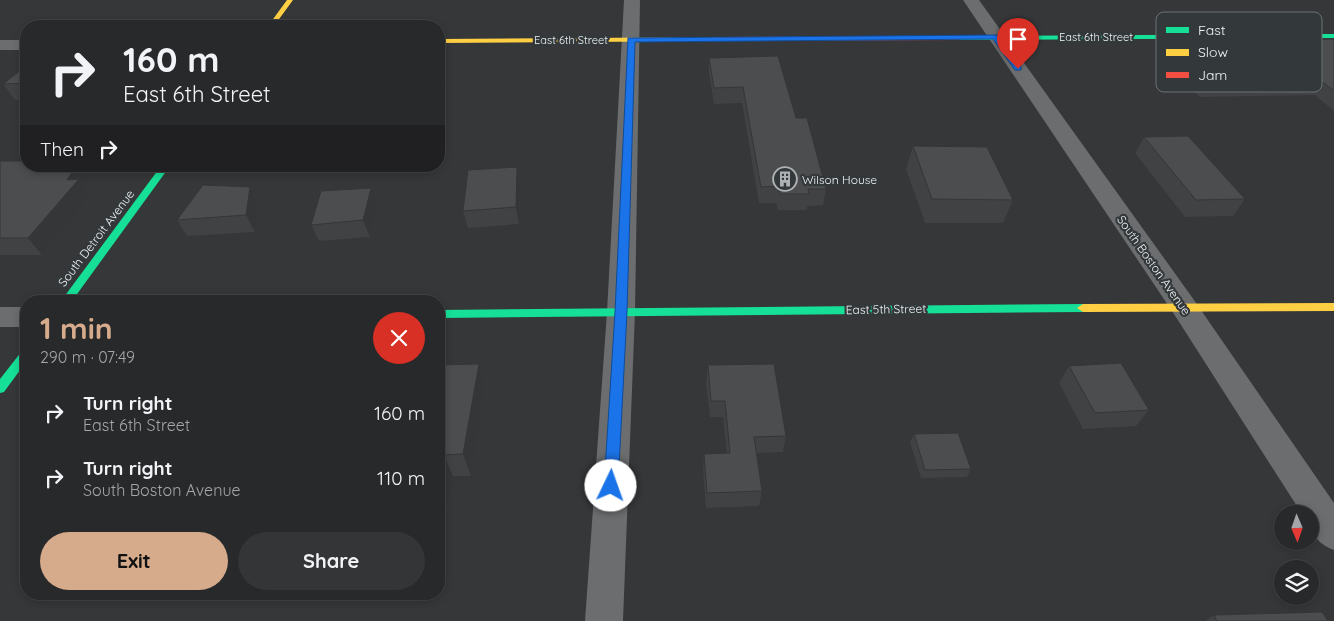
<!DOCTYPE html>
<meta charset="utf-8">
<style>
:root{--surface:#28292b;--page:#343537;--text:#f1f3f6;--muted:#a5a6a9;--line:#444547;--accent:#d6ab8b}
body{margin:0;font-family:Quicksand,sans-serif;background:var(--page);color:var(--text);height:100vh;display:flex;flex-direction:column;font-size:19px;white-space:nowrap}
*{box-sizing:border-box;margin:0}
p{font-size:16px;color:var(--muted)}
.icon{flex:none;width:28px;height:28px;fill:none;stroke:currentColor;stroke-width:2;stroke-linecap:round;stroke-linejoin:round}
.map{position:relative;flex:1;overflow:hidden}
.side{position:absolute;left:20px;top:295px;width:425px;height:305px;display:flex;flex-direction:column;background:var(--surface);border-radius:20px;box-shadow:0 2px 8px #0003,0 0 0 1px var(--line)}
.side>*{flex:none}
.banner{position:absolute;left:20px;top:20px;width:425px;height:152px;border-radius:20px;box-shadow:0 2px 8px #0003,0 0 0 1px var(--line);background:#28292b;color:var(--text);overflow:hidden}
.needle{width:32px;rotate:178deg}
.fabs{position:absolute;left:1274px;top:505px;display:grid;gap:10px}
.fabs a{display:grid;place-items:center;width:45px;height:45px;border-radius:50%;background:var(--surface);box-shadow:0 2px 8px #0003,0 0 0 1px var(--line);font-size:25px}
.pin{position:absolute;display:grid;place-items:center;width:42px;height:42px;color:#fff;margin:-51px -21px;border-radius:50% 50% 50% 0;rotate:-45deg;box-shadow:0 0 5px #0007}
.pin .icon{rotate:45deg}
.me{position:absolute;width:55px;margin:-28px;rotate:3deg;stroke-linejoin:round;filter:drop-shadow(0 0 4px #0008)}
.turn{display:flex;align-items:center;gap:18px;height:105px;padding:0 20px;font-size:22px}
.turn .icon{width:65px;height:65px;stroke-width:2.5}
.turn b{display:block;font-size:35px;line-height:42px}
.then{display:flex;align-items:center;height:48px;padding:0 20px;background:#0003;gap:10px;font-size:19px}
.round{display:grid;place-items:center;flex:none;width:52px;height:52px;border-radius:26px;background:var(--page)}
.summary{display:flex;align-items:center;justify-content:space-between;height:85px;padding:0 20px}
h1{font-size:30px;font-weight:700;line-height:38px;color:var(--accent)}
.cta{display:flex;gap:10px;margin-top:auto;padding:10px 20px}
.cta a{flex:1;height:58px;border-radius:30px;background:var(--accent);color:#111;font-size:20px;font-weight:700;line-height:58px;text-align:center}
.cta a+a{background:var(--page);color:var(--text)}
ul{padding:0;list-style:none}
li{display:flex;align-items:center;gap:15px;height:65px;padding:0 20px}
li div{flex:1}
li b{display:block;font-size:19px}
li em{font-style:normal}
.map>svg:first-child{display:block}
</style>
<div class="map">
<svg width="1334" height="621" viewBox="0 0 1334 621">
<rect width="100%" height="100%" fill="#353739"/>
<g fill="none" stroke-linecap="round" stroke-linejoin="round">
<path fill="#6b6d6e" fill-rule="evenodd" d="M624,0H640L635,312L623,621H585L607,312Z
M963,0H979L1194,300L1334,503V550C1316,543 1310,533 1310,514H1302L1174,314Z
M0,40H26V50H0Z
M0,307H26V327H0Z"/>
<path fill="#16e098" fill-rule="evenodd" d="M1334,34V38L956,40L952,38L956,36Z
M161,166H170L72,301H61Z
M1083,304L1089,308L1083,312L439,318V310Z
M26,350V362L4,392L0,393V379L22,351Z"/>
<path fill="#ffcf43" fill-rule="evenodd" d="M287,0H293L274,26H268Z
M724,37H727V41L439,43V39Z
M1334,303V311L1083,312L1077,308L1083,304Z"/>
<path fill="#f24e42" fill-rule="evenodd" d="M956,36L960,38L959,40L724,41L720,39L724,37Z"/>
</g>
<path fill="#404244" d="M1334,39V111L1315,95L1200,97L1175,72L1181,59L1272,58L1265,51L1272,40Z
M439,58H445L449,74L443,101H439Z
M709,58L796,118L826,189L823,205L807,206V210H778L776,203H759L742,103L714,104L709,73Z
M26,66V100H15L3,84Z
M1144,137L1245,199L1233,216L1185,217L1135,153Z
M913,146L1013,200L1003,223H925L906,169Z
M0,161L26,166H93L96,170L84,188L90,196L42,255H0Z
M517,167L520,183L519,224L468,228L463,211Z
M250,187L259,204L255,232L187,236L177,220Z
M377,204L370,237L319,241L311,225Z
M479,364L485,386L471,476H453L447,508L439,509V365Z
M708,365L786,436L783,452L757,453L762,491L759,506L706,508L703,469L704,454L727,453L723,417H710L706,382Z
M1069,366L1149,410L1136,426L1083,429L1059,383Z
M914,434L971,469L967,477L921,478L910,442Z
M1214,615L1328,621H1205Z"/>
<path fill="#343637" d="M445,58L449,74L443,101L439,85Z
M76,166H93L96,170L84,188L90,196L42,255L28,238Z
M517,167L520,183L519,224L516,207Z
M250,187L259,204L255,232L246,215Z
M371,188L377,204L370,237L363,220Z
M479,364L485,386L471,476L463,454Z
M444,455L453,476L447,508L439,489V484Z"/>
<path fill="#4b4d4f" stroke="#343637" d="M1334,39V91L1324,83L1207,85L1181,59L1294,57L1272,40Z
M778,56L796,118H807L826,189H808L809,194H780L778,186L761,187L743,87L714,88L709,58Z
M439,58H445L439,85Z
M26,66V83L3,84Z
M1188,136L1245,199L1196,200L1144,137Z
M913,146L987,147L1013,200L932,199Z
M0,161H26V166H76L67,180L79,179L28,238H0Z
M517,167L516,207L463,211L468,170Z
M203,185L250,187L246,215L177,220Z
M371,188L363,220L311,225L321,191Z
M1121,363L1149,410L1095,413L1069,366Z
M479,364L463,454L444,455L439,484V365Z
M774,364L786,436L754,437L762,491L707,493L704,454L730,453L725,401H711L708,365Z
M958,433L971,469L925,470L914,434Z
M1322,612L1328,621H1217L1214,615Z"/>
<path fill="#1a73e8" stroke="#114b97" d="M996,35H998L1021,67V70H1015L993,39L635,42L627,312L618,486L616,490L611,492L606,490L604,486L615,312L628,38Z"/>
<defs>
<g id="building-ring" transform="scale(1.25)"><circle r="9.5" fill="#33383b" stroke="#afb2b4" stroke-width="1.5"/><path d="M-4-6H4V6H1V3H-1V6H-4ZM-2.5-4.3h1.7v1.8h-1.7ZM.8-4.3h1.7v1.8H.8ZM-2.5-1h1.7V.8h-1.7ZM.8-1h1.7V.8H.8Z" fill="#afb2b4"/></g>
</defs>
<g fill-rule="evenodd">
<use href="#building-ring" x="785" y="179"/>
</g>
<g text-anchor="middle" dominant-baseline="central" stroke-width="4.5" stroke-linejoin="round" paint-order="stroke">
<g font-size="11" fill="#f1f5f7" stroke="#33383b">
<text x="1096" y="37">East 6th Street</text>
<text x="571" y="40">East 6th Street</text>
</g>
<g font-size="12" fill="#f1f5f7" stroke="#33383b" text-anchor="start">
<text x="802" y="179">Wilson House</text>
</g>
<g font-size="12" fill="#f1f5f7" stroke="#33383b">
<text transform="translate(96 238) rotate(-53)">South Detroit Avenue</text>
<text transform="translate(1154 265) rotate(55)">South Boston Avenue</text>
<text transform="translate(886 309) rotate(-1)">East 5th Street</text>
</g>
</g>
<rect x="1156" y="12" width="166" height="80" rx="8" fill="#33383b" stroke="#6c7173" stroke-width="1"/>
<rect x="1166" y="27" width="23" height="6" fill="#16e098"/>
<rect x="1166" y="49" width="23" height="7" fill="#ffcf43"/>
<rect x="1166" y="72" width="23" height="6" fill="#f24e42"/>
<g font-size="14" fill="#f1f5f7">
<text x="1198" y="35">Fast</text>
<text x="1198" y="57">Slow</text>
<text x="1198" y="80">Jam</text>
</g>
</svg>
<div class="fabs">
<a><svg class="needle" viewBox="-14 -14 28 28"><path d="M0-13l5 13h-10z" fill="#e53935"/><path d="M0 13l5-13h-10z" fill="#a5a6a9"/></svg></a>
<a><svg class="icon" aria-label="layers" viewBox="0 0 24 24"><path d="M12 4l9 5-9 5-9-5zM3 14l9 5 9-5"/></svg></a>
</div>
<div class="pin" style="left:1018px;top:69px;background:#d93025"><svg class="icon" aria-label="arrive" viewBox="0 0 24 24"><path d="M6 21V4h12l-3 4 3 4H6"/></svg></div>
<svg class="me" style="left:611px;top:486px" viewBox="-20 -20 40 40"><circle r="19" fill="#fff"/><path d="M0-13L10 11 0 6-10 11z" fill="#1a73e8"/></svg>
<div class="banner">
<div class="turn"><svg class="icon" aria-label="right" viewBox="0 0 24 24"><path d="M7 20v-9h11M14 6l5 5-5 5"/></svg><div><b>160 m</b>East 6th Street</div></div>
<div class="then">Then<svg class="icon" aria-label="right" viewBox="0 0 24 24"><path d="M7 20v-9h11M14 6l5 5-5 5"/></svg></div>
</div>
<section class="side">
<div class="summary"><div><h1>1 min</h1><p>290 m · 07:49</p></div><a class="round" style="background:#d93025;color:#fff"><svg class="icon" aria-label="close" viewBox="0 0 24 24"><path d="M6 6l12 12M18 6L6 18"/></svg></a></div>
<ul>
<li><svg class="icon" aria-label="right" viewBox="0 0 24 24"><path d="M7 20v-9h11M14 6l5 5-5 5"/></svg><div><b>Turn right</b><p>East 6th Street</p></div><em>160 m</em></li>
<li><svg class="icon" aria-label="right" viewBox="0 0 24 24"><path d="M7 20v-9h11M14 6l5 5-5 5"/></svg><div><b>Turn right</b><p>South Boston Avenue</p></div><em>110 m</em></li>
</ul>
<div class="cta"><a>Exit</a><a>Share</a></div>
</section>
</div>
